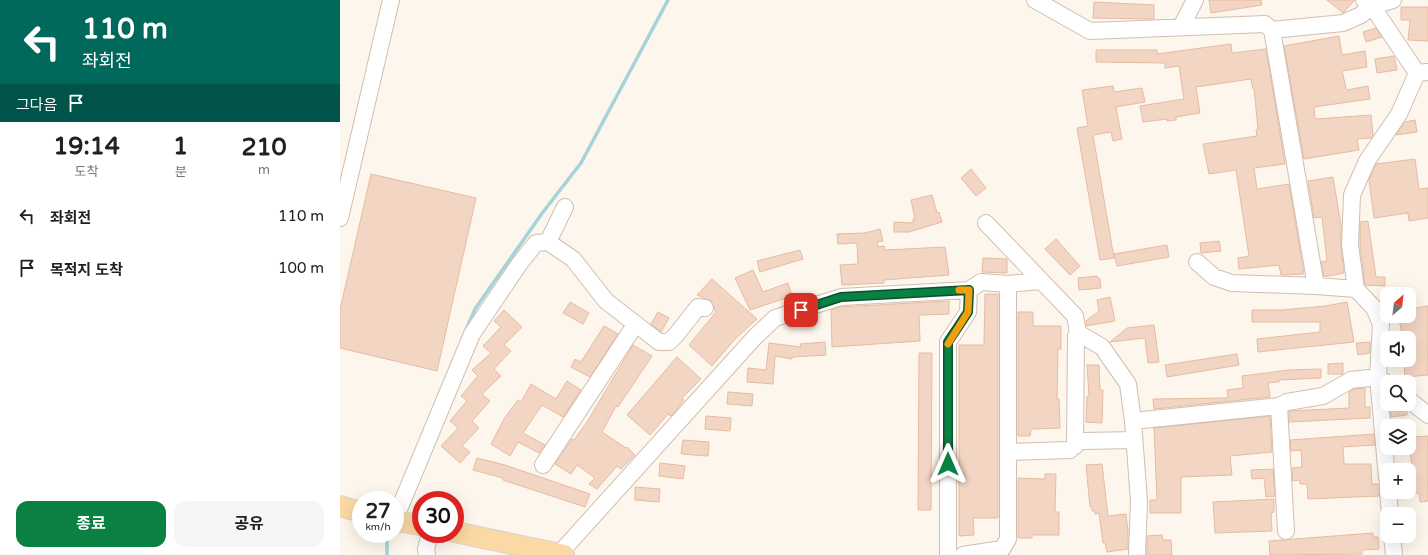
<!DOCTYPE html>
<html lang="ko">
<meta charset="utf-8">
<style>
:root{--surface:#fff;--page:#f6f6f6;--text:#202124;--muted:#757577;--accent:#0b8043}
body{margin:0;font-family:"Varela Round","Noto Sans KR",sans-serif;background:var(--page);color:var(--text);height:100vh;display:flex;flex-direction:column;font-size:15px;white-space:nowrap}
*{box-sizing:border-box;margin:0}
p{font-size:13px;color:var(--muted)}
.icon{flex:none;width:22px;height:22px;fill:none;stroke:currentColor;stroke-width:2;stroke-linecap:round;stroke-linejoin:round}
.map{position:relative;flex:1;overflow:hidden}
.side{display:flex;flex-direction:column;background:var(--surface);width:340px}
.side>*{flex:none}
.banner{background:#00695c;color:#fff;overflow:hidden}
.needle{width:26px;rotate:28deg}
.tools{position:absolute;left:1040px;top:287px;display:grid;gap:8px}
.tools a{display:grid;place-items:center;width:36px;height:36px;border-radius:8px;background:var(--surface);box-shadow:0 4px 16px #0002;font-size:20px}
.speed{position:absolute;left:12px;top:491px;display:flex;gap:8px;font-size:20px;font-weight:700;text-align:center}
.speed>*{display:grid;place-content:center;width:52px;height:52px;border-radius:50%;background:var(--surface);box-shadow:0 4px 16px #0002;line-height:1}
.speed small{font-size:10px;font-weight:400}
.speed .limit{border:6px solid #d22;background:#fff;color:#111}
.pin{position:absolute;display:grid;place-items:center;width:34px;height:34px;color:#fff;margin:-17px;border-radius:8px;box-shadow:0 2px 6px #0006}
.me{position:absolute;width:44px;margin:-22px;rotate:0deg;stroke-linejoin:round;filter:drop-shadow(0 0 3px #0008)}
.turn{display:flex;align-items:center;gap:14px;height:84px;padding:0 16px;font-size:18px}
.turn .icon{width:52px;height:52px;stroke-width:2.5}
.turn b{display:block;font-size:28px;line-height:34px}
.then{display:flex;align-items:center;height:38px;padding:0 16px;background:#0003;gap:8px;font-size:15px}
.eta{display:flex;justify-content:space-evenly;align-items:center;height:68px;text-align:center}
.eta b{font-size:24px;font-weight:700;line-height:28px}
.action{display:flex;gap:8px;margin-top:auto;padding:8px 16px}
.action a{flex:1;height:46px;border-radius:12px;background:var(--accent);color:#fff;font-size:16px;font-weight:700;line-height:46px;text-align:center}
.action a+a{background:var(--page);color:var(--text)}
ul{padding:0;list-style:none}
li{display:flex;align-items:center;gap:12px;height:52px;padding:0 16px}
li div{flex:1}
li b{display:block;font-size:15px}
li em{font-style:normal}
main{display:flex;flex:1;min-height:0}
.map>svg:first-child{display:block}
</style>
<main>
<section class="side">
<div class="banner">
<div class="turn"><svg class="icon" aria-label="left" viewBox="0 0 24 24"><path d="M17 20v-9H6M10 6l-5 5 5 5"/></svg><div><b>110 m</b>좌회전</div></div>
<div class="then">그다음<svg class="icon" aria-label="arrive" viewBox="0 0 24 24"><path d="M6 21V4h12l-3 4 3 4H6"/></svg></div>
</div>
<div class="eta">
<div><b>19:14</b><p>도착</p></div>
<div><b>1</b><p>분</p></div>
<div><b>210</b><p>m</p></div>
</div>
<ul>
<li><svg class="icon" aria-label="left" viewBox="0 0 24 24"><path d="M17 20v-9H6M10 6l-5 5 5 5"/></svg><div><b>좌회전</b></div><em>110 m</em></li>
<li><svg class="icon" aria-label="arrive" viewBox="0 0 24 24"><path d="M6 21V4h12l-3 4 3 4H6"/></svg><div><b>목적지 도착</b></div><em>100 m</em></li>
</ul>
<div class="action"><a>종료</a><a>공유</a></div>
</section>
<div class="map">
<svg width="1088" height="555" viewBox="0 0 1088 555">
<rect width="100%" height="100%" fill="#fdf6ec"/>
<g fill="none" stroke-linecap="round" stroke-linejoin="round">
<path stroke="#a5d3da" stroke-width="3.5" d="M126,330L135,309L203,212L241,163L328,0
M47,534V555"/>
</g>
<path fill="#f3d5c3" stroke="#e6bba3" d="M869,0H921L922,5L871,13Z
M987,0H1015L1003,13Z
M754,2L814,5V19L753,18Z
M1061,7H1088V41L1068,40L1070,20H1061Z
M1036,28L1042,37L1026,42L1023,32Z
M999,36L1002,55L1025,51L1027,67L1002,71L1006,88L1007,90L1028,86L1030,99L974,107L975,119L1031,115L1033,135L1031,138L1017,139L1019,150L964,159L944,46Z
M891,44L892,53L926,49L945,164L914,168L917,189L949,184L964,274L941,275L939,265L899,269L898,258L909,256L896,170L869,174L863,144L917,136L916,130L918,129L914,89H913L911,79L856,87L860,113L836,117V120L827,121V119L803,122L800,106L844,99L839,66L825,68V63L756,62V50H817V54Z
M1054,56L1057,70L1037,73L1035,59Z
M773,86L774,92L802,88L805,102L776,107L782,139L773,141L771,132L753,135L774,258L760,260L737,128L748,126L742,90Z
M1075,120L1077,132L1056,135L1065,122Z
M1075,159L1079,189L1088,188V218L1069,221L1068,213L1034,218L1029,180L1036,164Z
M631,169L646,188L636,196L621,178Z
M31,174L136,198L97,371L0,348V310Z
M993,177L1001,225V246L1004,273L984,277L981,262L987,261L982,217L974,218L968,181Z
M592,195L597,213L599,212L602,222L569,232H554V222L573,223V219H575L571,200Z
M1028,221L1036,277H1045V286L1025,285L1020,245V222Z
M540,229L543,241L537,242L538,247L544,246L545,250L605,247L609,275L544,280V283L502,285L500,265L518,264L517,243L498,244L497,234L525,233Z
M716,239L740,266L730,275L705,249Z
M879,241L881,251L861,253L860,243Z
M827,245L829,257L777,266L774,254Z
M460,250L463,259L420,272L417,261Z
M643,258L667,259V273L642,272Z
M413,270L423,292L448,283L452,296L410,310L395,278Z
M757,276L760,279L761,288L739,290L738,278Z
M372,279L417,319L396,338L372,366L349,345L376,312L371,301L357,295Z
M645,294H658V518H633L634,535L619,536V345H644Z
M770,297L775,321L746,326V321L759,311L757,300Z
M609,301V314L579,315L580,341L492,347L491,310L500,307Z
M230,302L249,313L243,324L223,313Z
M1007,302L1014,342L918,352L917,339L980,332V322H912V310H941L986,306Z
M1088,306V375L1065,377L1064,364L1069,363V338H1062L1059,316H1069V309Z
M164,310L182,327L164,345L171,351L154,369L161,376L142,394L150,401L132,421L139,428L122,446L130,452L120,463L101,446L118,428L110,421L127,401L121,396L138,376L132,370L151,353L143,346L161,327L154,321Z
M318,312L329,318L321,332L311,324Z
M678,312H693V326H721V349H718L717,399H719L720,428L691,429L690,436H678Z
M814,325L819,362L808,363L805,338L770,342L787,328Z
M264,326L278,334L250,377L231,367L235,359L241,362Z
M485,342L486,355L452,357V359L435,356L433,384L407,382L408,368L426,370L429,343L461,347L460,344Z
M1030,342V353L1018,355L1016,343Z
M293,345L312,356L278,407L276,406L262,432L286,448L287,447L295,455L281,469L277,466L257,489L249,484L255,478L237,465L231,474L215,464L232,439L234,440L247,422Z
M579,353H592L591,510H578Z
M897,354L899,365L827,377L825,365Z
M337,357L361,379L342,398L344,400L333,414L331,416L328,414L310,435L287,415Z
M1003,363V374H988V364Z
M747,365H759L760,390H763L762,423L746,422L747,396H749Z
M981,369V378L939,380V382L928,383L930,397L814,409L813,399L888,398L887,390L903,388L902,376L949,370Z
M227,381L241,390L223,417L202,405L183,433L205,445L199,453L178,442L170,456L151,444L164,419L178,400L181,402L191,384L216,399Z
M1025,388V407H1030V418L949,422V411L1009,408V392L1014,389Z
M388,392L413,394L412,406L387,404Z
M1061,405L1067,410V415L1051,417L1050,406Z
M366,416L391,418L390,431L365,429Z
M930,416L932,452L890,456L892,475L841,477V513H810V500H817L814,428Z
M1034,434L1035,445L1003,447L1004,464H1031L1032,484H1040L1039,496L968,499L967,484H960V480L953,481L952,468L962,467L961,450L951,451L950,440Z
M1088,436V501L1080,502L1079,493L1069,494V482L1073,481L1069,437Z
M343,440L369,442L368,456L341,454Z
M137,458L165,465L250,494L245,507L163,480V478L133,470Z
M320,463L345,466L343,479L319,476Z
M762,464L768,516L786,514L788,531V549L767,552L765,543H763L759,513L755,514V511H752V507H750L746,465Z
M933,469L935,496L926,497L924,478L912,479L911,470Z
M705,474H716L715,512H719V535H692V538H678V478L705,479Z
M295,487L320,489L319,502L295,500Z
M934,499V512L931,513L932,531L875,533L873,502Z
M1033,533V537H1038L1039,549L1022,550V554L930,555L929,541Z
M822,535L823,540H831L832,555H807V536Z"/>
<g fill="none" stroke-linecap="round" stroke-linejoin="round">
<g stroke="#d1beb0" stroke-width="18">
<path id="minor" d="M695,0L750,31L925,24L932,30L1003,23L1021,15L1032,6L1053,0
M1024,0L1032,6L1077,73L1087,72
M841,27L855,0
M932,30L976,286
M0,218L51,0
M646,223L735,316L738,333L762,347L788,384L793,421L799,501L797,555
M208,242L233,259L266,301L319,342H329L336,335L358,307L365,308
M857,262L874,277L892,283L976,286L1016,289L1034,308L1041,324L1038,377L1047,478
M1016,289L1010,245L1012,195L1027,161L1059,114L1077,73
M1069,400L1088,415
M939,406L947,402L983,396L1011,380L1038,377L1046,383
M793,421L939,406L946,531
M735,446L736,336L738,333
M669,452L730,450L738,442L744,441L794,440
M203,465L295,325
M1048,492L1050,514
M55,519L132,334L180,263L196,243L208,242L225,207
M1052,536L1054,555
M219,554L414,338L435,318L501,297L629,290L641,282L668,284L701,281
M87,555L86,549L90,534
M608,555V342L628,312L629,290
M623,555L662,549L668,539V284"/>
</g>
<g stroke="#dad1cd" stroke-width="22">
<path id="major" d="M0,506L21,512
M55,521L81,525
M115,532L224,555"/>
</g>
<use href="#minor" stroke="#fff" stroke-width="16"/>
<use href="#major" stroke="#fbd9a5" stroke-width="20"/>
</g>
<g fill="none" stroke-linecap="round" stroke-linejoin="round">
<g stroke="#07532c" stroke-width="10">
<path id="route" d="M461,310L501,297L629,290L628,312L608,342V464"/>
</g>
<use href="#route" stroke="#0b8043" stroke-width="7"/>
<path stroke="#f59e0b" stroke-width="7" d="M608,344L628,312L629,290H619"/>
</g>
</svg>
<div class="tools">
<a><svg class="needle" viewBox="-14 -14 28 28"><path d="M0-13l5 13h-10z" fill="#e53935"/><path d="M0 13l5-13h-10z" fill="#757577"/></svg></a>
<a><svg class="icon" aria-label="sound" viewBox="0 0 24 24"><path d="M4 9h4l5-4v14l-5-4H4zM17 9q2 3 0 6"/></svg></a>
<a><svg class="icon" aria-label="search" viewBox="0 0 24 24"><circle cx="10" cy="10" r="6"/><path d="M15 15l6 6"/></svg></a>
<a><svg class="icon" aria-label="layers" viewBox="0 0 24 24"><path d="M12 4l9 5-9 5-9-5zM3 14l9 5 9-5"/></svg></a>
<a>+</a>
<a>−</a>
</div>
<div class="speed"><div>27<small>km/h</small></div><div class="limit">30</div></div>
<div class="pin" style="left:461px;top:310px;background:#d93025"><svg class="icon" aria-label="arrive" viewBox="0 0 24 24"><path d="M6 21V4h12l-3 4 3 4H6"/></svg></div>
<svg class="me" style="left:608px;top:464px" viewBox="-20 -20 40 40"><path d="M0-17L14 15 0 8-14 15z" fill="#0b8043" stroke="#fff" stroke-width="4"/></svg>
</div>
</main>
